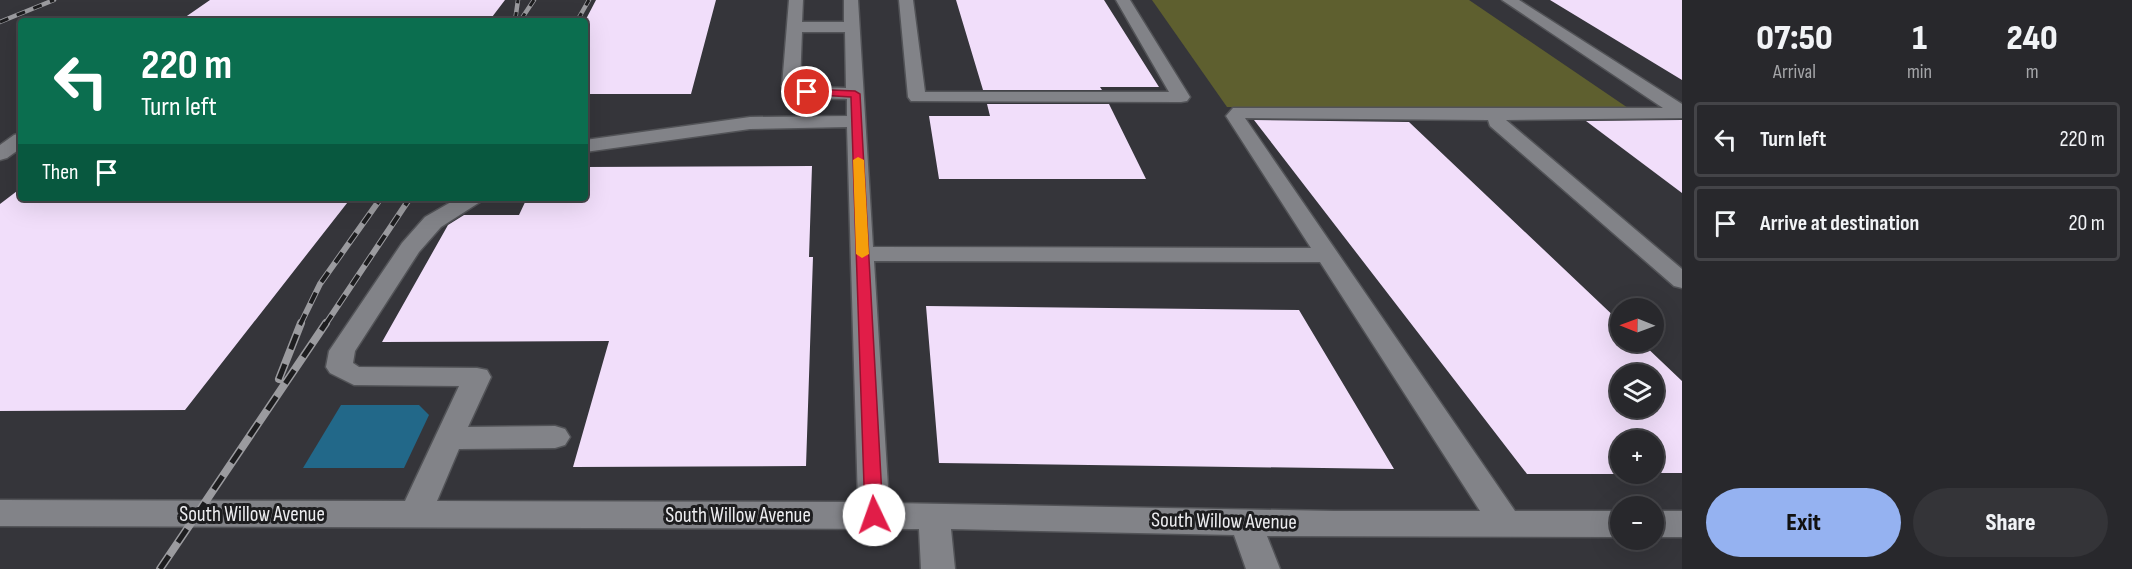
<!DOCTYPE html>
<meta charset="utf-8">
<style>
:root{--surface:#28282c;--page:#343438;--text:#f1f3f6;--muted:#a5a6a9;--line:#444448;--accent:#95b2f1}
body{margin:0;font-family:"Sofia Sans Condensed",sans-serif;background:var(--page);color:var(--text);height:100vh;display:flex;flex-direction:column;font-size:22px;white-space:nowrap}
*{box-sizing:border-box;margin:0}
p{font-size:20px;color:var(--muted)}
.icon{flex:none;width:33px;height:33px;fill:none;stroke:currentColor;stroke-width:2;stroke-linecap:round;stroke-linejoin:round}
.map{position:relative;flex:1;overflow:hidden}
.side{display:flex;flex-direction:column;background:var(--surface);width:450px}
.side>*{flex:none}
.guide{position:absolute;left:18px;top:18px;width:570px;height:183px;border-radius:6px;box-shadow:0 6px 24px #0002,0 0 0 2px var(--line);background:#0b6e4f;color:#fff;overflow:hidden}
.needle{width:39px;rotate:271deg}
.controls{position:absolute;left:1610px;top:298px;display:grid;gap:12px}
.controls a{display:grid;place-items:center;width:54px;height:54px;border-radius:50%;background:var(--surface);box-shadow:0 6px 24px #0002,0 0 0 2px var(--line);font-size:30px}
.pin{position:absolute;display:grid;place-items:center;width:51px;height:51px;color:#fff;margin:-26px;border:3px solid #fff;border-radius:50%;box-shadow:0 2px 6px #0007}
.me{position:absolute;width:66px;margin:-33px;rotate:357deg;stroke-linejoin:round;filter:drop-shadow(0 0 4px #0008)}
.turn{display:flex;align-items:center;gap:21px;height:126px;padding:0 24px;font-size:27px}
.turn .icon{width:78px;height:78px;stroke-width:2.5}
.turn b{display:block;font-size:42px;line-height:51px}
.then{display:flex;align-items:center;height:57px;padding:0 24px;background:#0003;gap:12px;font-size:22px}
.eta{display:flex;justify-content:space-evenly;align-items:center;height:102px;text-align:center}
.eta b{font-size:36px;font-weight:800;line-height:42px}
.primary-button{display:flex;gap:12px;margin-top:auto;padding:12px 24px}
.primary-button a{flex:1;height:69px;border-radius:36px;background:var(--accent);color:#111;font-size:24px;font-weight:800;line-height:69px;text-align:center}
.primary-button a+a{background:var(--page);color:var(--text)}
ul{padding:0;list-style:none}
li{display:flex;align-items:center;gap:18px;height:75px;margin:0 12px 9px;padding:0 12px;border:3px solid var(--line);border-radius:6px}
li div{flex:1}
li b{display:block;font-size:22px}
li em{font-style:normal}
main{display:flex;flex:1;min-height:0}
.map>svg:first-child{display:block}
</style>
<main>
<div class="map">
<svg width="1682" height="569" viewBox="0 0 1682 569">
<rect width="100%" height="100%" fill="#35353a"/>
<path fill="#5e5f2f" d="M1152,0H1469L1631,110L1227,107Z"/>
<path fill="#226889" d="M341,405H419L429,415L404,468H303Z"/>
<path fill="#f1defa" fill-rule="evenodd" d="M210,0H505L489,21H243L248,17L184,18Z
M596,0H716L691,94H585V21Z
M956,0H1104L1159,87H1100L1102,90H983Z
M1550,0H1682V80Z
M987,104H1109L1146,179H939L929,116H990Z
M1254,120L1409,122L1620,322V342H1641L1682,381V473H1653V441H1620V474H1527ZM1620,375H1653V408H1620Z
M1682,120V193L1586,121Z
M812,166L809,257H813L806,466L573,467L609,341L382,342L448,225L464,215H519L527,198H585V167Z
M21,188V198H351L185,410L0,411V204Z
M926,306L1299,310L1394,469L939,463Z"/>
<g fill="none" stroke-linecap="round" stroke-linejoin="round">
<g stroke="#525357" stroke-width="3">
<path id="minor" d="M789,0H803L802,22H844V0H858L873,247L1311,248L1226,116L1233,108H1663L1502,0H1519L1682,104V118L1506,120L1682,269V288L1674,286L1490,126L1488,120L1245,118L1515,511H1620V537L1267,536L1280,569H1246L1234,535L951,529L955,569H921L919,529L0,526V500L405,501L459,386L354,385L330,373L326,367L329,351L402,243L425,217L458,198H484L480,202L441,227L419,252L355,351L353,363L359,367L477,368L487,370L491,377L468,427L555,426L565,429L570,437L565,445L555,448L459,449L437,501L858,502L847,127L750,129L585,152V140L750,117L847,116V99C828,98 795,102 782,86ZM802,32H845L846,88L809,87L800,83ZM874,261L1320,262L1480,511H1334L889,503Z
M899,0H913L925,92H1169L1116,0H1130L1190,97L1187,101L1181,102L911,101L908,97Z
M21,133V148L7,158L0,160V145L14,135Z
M1653,511H1682V537H1653Z"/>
</g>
<use href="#minor" fill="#828388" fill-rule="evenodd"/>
<g stroke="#9b9b9f" stroke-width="4.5">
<path id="rail-far2" d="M515,21L518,0
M520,21L534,0
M577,21L589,0
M0,22L54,0"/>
</g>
<g stroke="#9b9b9f" stroke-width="6">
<path id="rail-far1" d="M300,325L320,284L381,198
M325,325L410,198"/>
</g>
<g stroke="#9b9b9f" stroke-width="8">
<path id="rail" d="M279,379L301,323
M160,569L326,323"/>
</g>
<use href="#rail-far2" stroke="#1d1d1f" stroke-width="3" stroke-dasharray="9" stroke-linecap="butt"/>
<use href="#rail-far1" stroke="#1d1d1f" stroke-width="4" stroke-dasharray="12" stroke-linecap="butt"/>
<use href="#rail" stroke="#1d1d1f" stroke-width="5" stroke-dasharray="16" stroke-linecap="butt"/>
</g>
<path fill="#e11d48" stroke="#92132f" stroke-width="1.5" d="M807,89L855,91L860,94L883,515L880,520L874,522L868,520L865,515L851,97L803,94L802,92Z"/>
<path fill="#f59e0b" d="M858,157L864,160L869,254L862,258L856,254L853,160Z"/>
<g text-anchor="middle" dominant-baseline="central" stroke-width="6" stroke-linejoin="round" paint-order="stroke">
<g font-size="21" fill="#ededf0" stroke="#1d1d1f">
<text x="252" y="514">South Willow Avenue</text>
<text x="738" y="515">South Willow Avenue</text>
<text transform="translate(1224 521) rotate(1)">South Willow Avenue</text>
</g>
</g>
</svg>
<div class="controls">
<a><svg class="needle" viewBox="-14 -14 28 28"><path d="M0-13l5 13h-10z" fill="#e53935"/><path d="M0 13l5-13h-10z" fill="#a5a6a9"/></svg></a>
<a><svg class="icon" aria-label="layers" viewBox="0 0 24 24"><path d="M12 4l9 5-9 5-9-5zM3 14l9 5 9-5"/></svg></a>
<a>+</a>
<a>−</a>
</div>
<div class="pin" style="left:807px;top:92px;background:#d93025"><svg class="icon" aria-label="arrive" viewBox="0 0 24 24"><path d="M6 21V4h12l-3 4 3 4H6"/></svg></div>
<svg class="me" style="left:874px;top:515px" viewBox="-20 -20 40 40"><circle r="19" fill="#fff"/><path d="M0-13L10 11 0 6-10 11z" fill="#e11d48"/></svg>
<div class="guide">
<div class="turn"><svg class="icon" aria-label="left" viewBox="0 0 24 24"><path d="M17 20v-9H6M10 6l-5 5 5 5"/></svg><div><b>220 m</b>Turn left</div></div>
<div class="then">Then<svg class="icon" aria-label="arrive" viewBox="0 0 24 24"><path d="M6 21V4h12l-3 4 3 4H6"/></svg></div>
</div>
</div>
<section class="side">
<div class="eta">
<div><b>07:50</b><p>Arrival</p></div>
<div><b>1</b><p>min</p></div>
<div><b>240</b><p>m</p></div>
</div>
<ul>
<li><svg class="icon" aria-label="left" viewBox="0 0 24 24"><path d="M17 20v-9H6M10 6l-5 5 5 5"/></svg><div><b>Turn left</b></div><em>220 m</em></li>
<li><svg class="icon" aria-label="arrive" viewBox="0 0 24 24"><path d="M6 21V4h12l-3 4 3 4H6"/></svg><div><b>Arrive at destination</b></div><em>20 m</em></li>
</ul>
<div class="primary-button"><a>Exit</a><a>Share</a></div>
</section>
</main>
